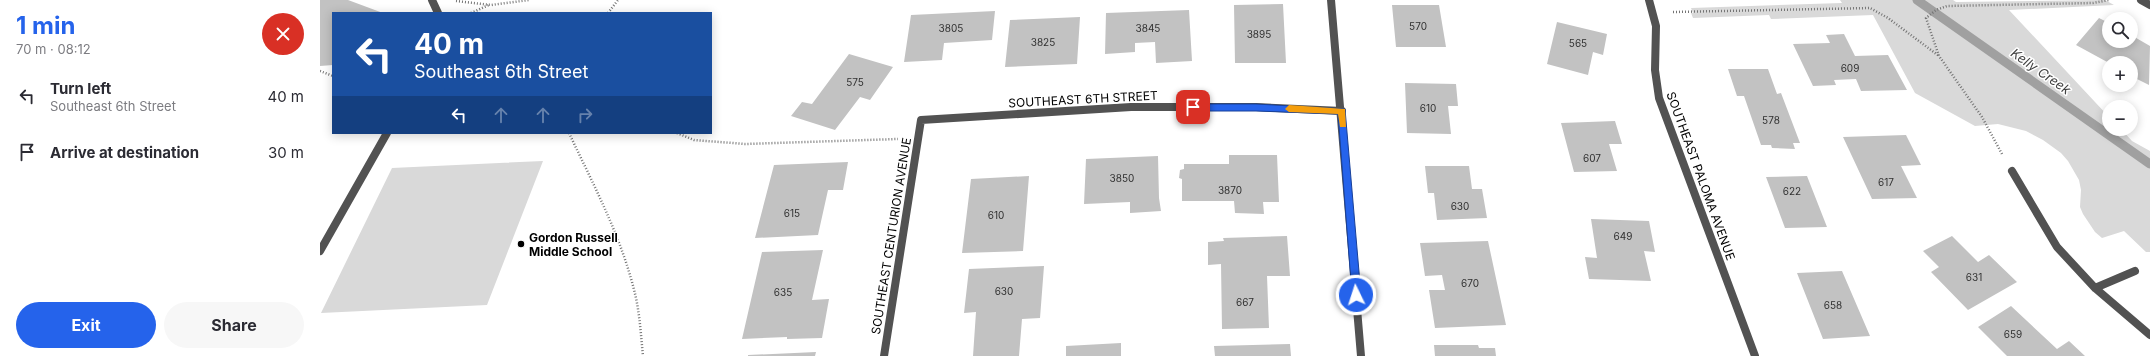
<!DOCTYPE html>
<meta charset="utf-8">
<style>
:root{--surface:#fff;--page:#f7f7f7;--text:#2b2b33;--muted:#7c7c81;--accent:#2563eb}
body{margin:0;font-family:Inter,sans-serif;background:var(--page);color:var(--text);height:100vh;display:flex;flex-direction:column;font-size:15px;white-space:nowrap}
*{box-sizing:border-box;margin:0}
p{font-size:13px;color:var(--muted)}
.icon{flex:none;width:22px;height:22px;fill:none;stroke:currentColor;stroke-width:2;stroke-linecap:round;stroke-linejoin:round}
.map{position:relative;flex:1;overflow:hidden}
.panel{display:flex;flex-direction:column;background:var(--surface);width:320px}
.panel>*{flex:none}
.top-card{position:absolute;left:12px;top:12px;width:380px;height:122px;border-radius:0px;box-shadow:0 2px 10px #0003;background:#1a4fa0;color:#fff;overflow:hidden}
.buttons{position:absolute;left:1782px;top:12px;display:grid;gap:8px}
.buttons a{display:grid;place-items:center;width:36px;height:36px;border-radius:50%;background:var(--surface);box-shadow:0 2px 10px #0003;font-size:20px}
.pin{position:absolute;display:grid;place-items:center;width:34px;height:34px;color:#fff;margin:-17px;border-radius:8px;box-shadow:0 2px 6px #0006}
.me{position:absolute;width:44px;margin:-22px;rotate:356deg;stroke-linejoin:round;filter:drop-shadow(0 0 3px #0008)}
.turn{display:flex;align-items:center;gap:14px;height:84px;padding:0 16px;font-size:18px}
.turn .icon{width:52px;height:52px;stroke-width:2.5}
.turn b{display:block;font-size:28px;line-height:34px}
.lanes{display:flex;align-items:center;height:38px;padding:0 16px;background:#0003;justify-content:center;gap:20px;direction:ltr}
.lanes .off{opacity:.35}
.round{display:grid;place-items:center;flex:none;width:42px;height:42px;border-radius:21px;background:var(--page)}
.overview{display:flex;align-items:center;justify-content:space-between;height:68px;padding:0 16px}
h1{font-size:24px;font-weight:700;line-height:30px;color:var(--accent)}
.primary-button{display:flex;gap:8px;margin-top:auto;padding:8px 16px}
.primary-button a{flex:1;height:46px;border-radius:24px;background:var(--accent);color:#fff;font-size:16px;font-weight:700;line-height:46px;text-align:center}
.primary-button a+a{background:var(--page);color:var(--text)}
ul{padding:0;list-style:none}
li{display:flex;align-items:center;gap:12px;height:56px;padding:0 16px}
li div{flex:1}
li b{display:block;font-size:15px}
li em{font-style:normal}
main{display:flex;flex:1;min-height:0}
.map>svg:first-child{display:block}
</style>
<main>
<section class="panel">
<div class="overview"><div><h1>1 min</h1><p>70 m · 08:12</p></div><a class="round" style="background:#d93025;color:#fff"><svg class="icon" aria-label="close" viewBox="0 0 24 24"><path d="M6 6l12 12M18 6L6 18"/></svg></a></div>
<ul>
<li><svg class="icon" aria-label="left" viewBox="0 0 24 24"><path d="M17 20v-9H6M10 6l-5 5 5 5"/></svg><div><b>Turn left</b><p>Southeast 6th Street</p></div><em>40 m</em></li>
<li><svg class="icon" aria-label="arrive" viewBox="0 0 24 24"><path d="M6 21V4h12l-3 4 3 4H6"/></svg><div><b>Arrive at destination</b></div><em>30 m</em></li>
</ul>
<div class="primary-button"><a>Exit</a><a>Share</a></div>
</section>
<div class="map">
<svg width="1830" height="356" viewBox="0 0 1830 356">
<rect width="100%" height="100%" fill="#fff"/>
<path fill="#d9d9d9" d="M1520,0H1633L1636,2L1785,0L1794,5L1689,10L1789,117V129H1801L1812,141L1830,151V252H1826L1804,231L1782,238L1775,232L1763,214L1760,207L1761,190L1759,180L1748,161L1741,153L1723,140L1706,131L1678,124L1655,126L1595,93L1553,15L1451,19L1449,15L1373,18L1371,13H1373L1371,8L1522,3Z
M223,161L167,305L1,313L72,168Z"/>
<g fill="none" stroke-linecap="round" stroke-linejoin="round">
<path stroke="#a0a0a0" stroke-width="9" d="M1597,0L1830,164"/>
</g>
<path fill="#c2c2c2" d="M0,0H28L63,13H13V65L0,66Z
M963,4L966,63H915L914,5Z
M1072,5H1119L1126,47H1076Z
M869,10L872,61L836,63L835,42L815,43V52L785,54L786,13Z
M675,11L672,40L624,43L622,60L584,62L591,15Z
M760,17L757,64L685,67L690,20Z
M1779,18L1789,23V41H1811V35L1830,46L1829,85L1811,76V63H1789L1756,45Z
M1237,22L1287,34L1283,55L1273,52L1268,75L1227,64Z
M1524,34L1535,56L1568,55L1587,90L1541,91L1536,79L1514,80L1516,85L1493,86L1473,44L1510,43L1506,35Z
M529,54L573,67L550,100L540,97L515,130L471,116L482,102L492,104Z
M1408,69H1448L1457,94L1461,93L1480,143H1473L1475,149L1452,148L1451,145H1441L1424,96H1417Z
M1085,83L1136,84L1138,106H1128L1131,134L1087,133Z
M1295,121L1302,144H1289L1297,171L1254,172L1241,123Z
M1586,135L1601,165L1581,166L1597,198L1552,199L1523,137Z
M909,155H957L959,202H943L944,214L915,213L914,201H862V179L859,178L860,170L864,169V164H909Z
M838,156L839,198L841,211L810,213V202L764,204L766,159Z
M528,162L523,190H508L498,235L435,238L454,165Z
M1105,166H1149L1152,189H1162L1167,218L1117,220L1114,193H1108Z
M709,176L703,251L642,253L651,179Z
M1487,176L1507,227L1465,228L1446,177Z
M1271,219L1329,221L1335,252L1324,251L1331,281L1269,279L1265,257L1277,258Z
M967,236L970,276H947L949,328L902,329L901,264L888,265V242L904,241L903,238Z
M1632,236L1658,262L1669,255L1697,282L1648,310L1611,272L1619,267L1603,251Z
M1168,241L1186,325L1115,328L1109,290H1125L1122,275L1105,276L1100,243Z
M503,250L492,300L509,299L502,338L467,339V337L422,339L442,252Z
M724,266L720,318L702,319L699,356H653L656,312L644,313L649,269Z
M1522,271L1550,336L1503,339L1477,273Z
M1691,306L1737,349L1749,341L1765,356H1687L1658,327Z
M801,343V356H746V346Z
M970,344L971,356H895L894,346Z
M1114,345H1158L1159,348H1175L1176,356H1115Z
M496,352L495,356H428V355Z"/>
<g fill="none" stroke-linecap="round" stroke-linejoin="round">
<path stroke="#747474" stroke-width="2.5" stroke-dasharray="1 2" stroke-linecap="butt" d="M136,1L171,5L209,0
M1353,12L1550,8L1568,18L1619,56
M151,13L169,5
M288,13L298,0
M0,71L13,76
M249,133C274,186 303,240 316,298C320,317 321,337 323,356
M357,133L374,140L425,144L578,139
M1682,154L1662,117L1619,56L1606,18L1616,10L1627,6L1773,3L1789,0"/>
<path stroke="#525252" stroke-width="8" d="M112,0L118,13
M0,251L67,133"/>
<path stroke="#525252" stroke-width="8" d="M1011,0L1041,356
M1329,0L1336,26L1335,70L1339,98L1435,356
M1821,0L1830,5
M1692,171L1737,247L1775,288L1830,335
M1775,288L1815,271
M564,356L601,120L811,107H936L1022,111"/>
</g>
<path fill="#2563eb" stroke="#184099" d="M873,104H936L1025,109L1041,295L1040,298L1036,299L1032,295L1018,114L936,111H873L869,107Z"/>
<path fill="#f59e0b" d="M969,105L1025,109L1026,127H1020L1018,114L969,112L965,109Z"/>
<circle fill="#000" stroke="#fff" stroke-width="1.5" cx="201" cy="244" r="4"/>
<g text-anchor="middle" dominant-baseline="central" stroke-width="3" stroke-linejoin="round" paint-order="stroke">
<g font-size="10" fill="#303030">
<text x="1098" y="26">570</text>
<text x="631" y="28">3805</text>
<text x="828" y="28">3845</text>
<text x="939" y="34">3895</text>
<text x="723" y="42">3825</text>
<text x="1258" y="43">565</text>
<text x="1530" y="68">609</text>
<text x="535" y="82">575</text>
<text x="1108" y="108">610</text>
<text x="1451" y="120">578</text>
<text x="1272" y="158">607</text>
<text x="802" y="178">3850</text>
<text x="1566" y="182">617</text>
<text x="910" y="190">3870</text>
<text x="1472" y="191">622</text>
<text x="1140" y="206">630</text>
<text x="472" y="213">615</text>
<text x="676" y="215">610</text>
<text x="1303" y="236">649</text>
<text x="1654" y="277">631</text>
<text x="1150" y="283">670</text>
<text x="684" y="291">630</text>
<text x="463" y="292">635</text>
<text x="925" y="302">667</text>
<text x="1513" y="305">658</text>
<text x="1693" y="334">659</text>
</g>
<g font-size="12" fill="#000" stroke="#fff">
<text transform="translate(763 99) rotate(-3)">SOUTHEAST 6TH STREET</text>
<text transform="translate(1381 176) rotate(70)">SOUTHEAST PALOMA AVENUE</text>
<text transform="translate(571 236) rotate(-81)">SOUTHEAST CENTURION AVENUE</text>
</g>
<g font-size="12" font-weight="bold" fill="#000" stroke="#fff" text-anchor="start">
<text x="209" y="237">Gordon Russell<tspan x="209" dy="14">Middle School</tspan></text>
</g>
<g font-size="13" font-style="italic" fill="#414141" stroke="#fff">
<text transform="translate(1721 71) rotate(35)">Kelly Creek</text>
</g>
</g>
</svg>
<div class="buttons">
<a><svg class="icon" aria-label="search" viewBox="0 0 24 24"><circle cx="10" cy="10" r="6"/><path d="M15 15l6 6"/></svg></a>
<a>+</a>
<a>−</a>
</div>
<div class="pin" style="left:873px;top:107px;background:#d93025"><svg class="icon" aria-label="arrive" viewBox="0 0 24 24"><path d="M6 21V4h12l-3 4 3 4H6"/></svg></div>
<svg class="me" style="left:1036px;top:295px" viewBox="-20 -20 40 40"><circle r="17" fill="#2563eb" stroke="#fff" stroke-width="3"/><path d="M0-11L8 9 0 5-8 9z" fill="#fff"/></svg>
<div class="top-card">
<div class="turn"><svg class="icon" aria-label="left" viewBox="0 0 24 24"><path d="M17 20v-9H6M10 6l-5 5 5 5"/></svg><div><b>40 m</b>Southeast 6th Street</div></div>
<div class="lanes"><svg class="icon" aria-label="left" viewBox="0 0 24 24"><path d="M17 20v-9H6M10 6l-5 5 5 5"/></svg><svg class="icon off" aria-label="ahead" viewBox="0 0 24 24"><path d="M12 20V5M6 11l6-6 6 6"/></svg><svg class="icon off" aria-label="ahead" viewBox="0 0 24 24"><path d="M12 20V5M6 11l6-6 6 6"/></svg><svg class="icon off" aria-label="right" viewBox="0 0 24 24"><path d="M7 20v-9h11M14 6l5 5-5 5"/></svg></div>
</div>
</div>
</main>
